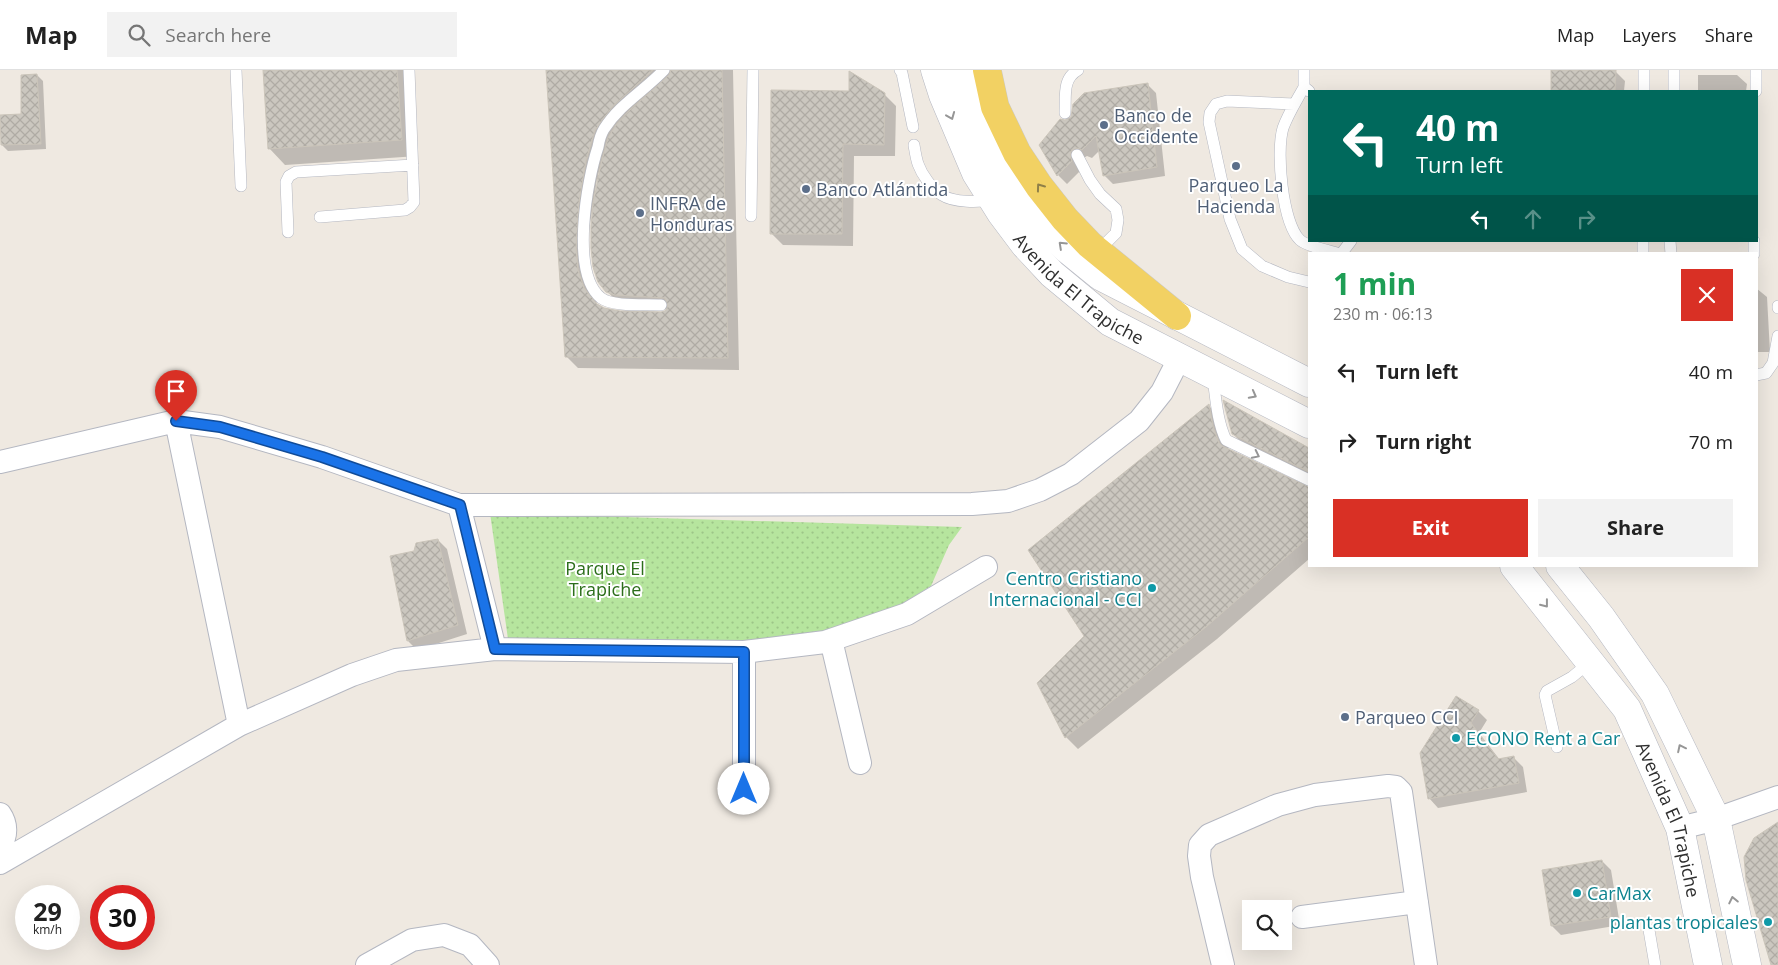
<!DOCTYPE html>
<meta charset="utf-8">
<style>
:root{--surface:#fff;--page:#f2f2f2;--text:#222;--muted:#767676;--line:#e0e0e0;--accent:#d93025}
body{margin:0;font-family:"Open Sans",sans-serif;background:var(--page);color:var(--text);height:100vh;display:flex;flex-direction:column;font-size:19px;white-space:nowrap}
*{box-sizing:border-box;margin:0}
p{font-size:16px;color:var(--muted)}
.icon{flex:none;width:28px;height:28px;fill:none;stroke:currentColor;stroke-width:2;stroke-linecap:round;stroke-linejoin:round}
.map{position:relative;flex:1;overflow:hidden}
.panel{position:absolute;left:1308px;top:182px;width:450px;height:315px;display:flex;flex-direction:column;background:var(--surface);border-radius:0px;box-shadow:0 5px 20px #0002}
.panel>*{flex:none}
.banner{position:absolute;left:1308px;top:20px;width:450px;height:152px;border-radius:0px;box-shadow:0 5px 20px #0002;background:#00695c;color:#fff;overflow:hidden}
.tools{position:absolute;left:1242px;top:830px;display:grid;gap:10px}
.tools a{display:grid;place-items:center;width:50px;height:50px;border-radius:0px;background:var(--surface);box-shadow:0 5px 20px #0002;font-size:25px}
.speed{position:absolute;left:15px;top:815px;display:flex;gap:10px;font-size:25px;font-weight:700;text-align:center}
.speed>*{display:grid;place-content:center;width:65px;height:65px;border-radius:50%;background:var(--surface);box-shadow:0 5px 20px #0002;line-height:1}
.speed small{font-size:12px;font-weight:400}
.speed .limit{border:8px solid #d22;background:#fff;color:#111}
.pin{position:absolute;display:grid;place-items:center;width:42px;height:42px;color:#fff;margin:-51px -21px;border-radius:50% 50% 50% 0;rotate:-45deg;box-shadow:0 0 5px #0007}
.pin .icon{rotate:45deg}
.me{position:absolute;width:55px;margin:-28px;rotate:0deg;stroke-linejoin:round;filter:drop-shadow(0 0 4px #0008)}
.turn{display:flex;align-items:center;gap:18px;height:105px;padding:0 25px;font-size:22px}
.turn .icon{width:65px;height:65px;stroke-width:2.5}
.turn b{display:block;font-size:35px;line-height:42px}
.lanes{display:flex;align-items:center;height:48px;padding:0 25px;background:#0003;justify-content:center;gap:25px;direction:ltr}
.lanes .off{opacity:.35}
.round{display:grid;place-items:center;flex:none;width:52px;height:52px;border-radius:0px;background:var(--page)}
.summary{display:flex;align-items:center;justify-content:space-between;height:85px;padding:0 25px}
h1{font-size:30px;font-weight:700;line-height:38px;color:#1e9e55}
.cta{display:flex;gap:10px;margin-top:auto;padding:10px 25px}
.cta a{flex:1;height:58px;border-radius:0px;background:var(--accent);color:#fff;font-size:20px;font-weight:700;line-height:58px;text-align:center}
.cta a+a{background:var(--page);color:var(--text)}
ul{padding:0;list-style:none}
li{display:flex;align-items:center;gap:15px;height:70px;padding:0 25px}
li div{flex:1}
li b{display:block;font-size:19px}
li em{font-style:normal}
header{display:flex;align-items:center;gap:30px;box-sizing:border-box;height:70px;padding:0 25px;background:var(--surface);border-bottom:1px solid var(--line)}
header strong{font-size:24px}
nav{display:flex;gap:28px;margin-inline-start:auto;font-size:18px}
.search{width:350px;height:45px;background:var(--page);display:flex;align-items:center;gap:12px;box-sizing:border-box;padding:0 18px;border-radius:0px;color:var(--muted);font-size:19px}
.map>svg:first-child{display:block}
</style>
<header>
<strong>Map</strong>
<div class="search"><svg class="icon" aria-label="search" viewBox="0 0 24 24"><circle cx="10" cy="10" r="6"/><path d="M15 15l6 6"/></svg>Search here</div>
<nav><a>Map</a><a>Layers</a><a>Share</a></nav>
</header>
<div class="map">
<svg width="1778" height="895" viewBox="0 0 1778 895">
<defs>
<pattern id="park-dots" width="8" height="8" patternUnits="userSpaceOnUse" patternTransform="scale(1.25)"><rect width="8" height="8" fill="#b6e59e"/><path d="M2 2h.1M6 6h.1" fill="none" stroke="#9dc588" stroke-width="1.8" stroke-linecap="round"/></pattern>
<pattern id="building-cross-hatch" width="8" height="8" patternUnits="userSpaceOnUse" patternTransform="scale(1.25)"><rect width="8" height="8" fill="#cbc7bf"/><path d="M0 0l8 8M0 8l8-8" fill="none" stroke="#afaba4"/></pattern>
</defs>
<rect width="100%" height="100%" fill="#efe9e1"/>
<path fill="url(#park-dots)" d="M490,443L962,457L949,475L931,516L902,534L830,561L770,571L508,569Z"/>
<path fill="#0003" fill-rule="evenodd" d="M264,0H412L418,86L285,95L269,78Z
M548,0H733L739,300L578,298L566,286ZM608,71L600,105H598ZM597,109L598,110L607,221L619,234L628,237L668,239L666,242L612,241L600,237L597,234L590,214L588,167Z
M1553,0L1616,2L1625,11L1624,21H1552Z
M37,5L43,11L46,79L8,81L2,75L23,46Z
M1698,5H1737L1747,14L1746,21H1698Z
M1147,14L1156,23L1165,106L1113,114L1104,105L1100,80L1092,88L1087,86L1080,90V101L1067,114L1058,105L1040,75L1065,52Z
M850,22L884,24L896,36L895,86H854L853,176L783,175L771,163Z
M1756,218L1767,227L1770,282H1756Z
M1209,336L1220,347L1229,381L1309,418V489L1217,569L1078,679L1066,667L1086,566Z
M1233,364L1309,380V407L1245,376Z
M438,470L447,479L467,564L417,580L408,571L415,482Z
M1478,641L1487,650L1479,663L1500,690L1514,688L1523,697L1527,722L1438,738L1429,728L1421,683Z
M1602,791L1611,800L1620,855L1561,865L1552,856Z"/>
<path fill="url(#building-cross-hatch)" stroke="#cbc5ba" d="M263,0H397L402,70L268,79Z
M546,0H653L612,37L595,60L586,90L579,132L576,178L578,200L584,218L597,234L604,238L620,241L661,242L665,241L668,236L665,228L615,225L606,222L598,212L593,197L591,178V156L593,134L601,94L608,68L616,55L630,40L669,5L671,0H722L728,288L565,287Z
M1551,0H1616L1615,21H1551Z
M849,1L885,23L884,75L843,74L842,164H770L771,20L849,21Z
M37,4L41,74L1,75L0,45L21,44V5Z
M1148,13L1157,97L1103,106L1096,66L1082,80L1077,78L1071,81L1070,85L1072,91L1057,106L1039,75L1060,49L1065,50L1071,47L1073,34L1084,23Z
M1223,330L1309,378V402L1232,364Z
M1209,334L1213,357L1219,373L1222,376L1309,417V467L1206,557L1065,668L1037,613L1084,566L1028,480Z
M438,469L458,555L407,571L390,486L414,481L416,473Z
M1456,626L1479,640L1471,653L1498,689L1514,686L1519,713L1428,729L1420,683Z
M1778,752V895H1771L1746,810L1744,787L1754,768Z
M1602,790L1611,847L1551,856L1542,800Z"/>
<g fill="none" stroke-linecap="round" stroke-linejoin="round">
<g stroke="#b4b7c1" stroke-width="12">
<path id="service" d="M236,0L241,116
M900,0L902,3L913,57
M1304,0V17L1309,21
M1304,17C1297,30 1288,44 1283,58C1276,81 1282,153 1300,170C1306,176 1330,181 1340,184
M1644,21V0
M1674,21V0
M1756,21V0
M1294,34L1227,31L1216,34L1210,43L1209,52L1230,149L1242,179L1262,196L1288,207L1309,212
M1065,43C1066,26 1062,9 1078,0
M914,75C915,81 916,88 918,94C922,105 932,119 942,125C954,133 979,132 992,130
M1077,85L1090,110L1100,124L1116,139L1118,150L1116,163L1097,182
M751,146L753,0
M320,147L405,140L410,137L414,132L409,0
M288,162L286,112L289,106L296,102L413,95
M1670,171L1671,184
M1341,184L1351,171
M1643,184V171
M1754,184V171
M661,235C646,234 613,237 601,228C570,203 587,110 598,77C599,71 601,64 604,59C620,34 644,21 664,0
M1778,236V238
M1756,305L1766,303L1773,293L1778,266
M1213,308C1216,329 1217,351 1226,370L1309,410
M1557,677L1545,625L1547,621L1572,607L1590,592
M1649,860L1655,895"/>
</g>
<g stroke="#b4b7c1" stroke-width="24">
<path id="minor" d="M176,351L239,655
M0,392L176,351L220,357L322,387L459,435L972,434L1008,431L1040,420L1071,404L1139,351L1162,322L1180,287
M459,435L495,579
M831,570L860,693
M744,582V719
M0,744C7,754 7,766 0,776
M1680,758L1716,749L1778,727
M0,793L239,655L352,605L396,590L495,579L744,582L825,572L907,544L986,497
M1302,847L1417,832
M367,895L412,870L444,865L470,875L488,895
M1223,895L1202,807L1199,786L1200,775L1209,765L1278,735L1315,725L1388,716L1396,717L1401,722L1426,895"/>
</g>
<g stroke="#b4b7c1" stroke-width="29">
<g id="secondary">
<path id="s1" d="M935,0L943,25L976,103L1001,143L1025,175L1052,204L1110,252L1309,354"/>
<path d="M961,0L976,45L991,84L1016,123L1039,153L1068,180L1100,206L1309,313"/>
<path id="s2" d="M1514,496L1627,639L1680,758L1708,895"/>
<path d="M1560,496L1601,547L1655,624L1716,749L1747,895"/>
</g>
</g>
<g stroke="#c9c9c9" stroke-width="29">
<path id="primary" d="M987,0L995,37L1017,83L1039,116L1065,149L1090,175L1177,246"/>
</g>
<use href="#service" stroke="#fff" stroke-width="11"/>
<use href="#minor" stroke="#fff" stroke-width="22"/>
<use href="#secondary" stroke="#fff" stroke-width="28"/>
<use href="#primary" stroke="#f2d163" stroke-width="28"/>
</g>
<defs><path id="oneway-chevron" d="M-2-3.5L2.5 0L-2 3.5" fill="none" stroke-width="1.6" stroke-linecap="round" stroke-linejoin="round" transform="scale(1.25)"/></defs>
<g stroke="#969696">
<use href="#oneway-chevron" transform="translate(951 46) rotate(68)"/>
<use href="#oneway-chevron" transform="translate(1062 175) rotate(-137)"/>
<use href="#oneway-chevron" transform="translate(1253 325) rotate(28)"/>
<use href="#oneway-chevron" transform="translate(1256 385) rotate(26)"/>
<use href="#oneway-chevron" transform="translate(1545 534) rotate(52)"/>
<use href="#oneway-chevron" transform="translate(1681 678) rotate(-116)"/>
<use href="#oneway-chevron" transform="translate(1733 830) rotate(-102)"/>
</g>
<use stroke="#908048" href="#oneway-chevron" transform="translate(1040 117) rotate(-126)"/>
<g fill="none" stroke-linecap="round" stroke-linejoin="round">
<g stroke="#114b97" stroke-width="12">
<path id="route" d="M176,351L220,357L322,387L460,435L495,579L744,582V719"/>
</g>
<use href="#route" stroke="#1a73e8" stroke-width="9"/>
</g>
<g fill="#5c6f8a" stroke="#fff" stroke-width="2">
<circle cx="1104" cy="55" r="5"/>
<circle cx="1236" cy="96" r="5"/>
<circle cx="806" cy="119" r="5"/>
<circle cx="640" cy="143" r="5"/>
<circle cx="1345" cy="647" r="5"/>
</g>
<g fill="#0f9aa8" stroke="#fff" stroke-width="2">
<circle cx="1152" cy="518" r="5"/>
<circle cx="1456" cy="668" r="5"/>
<circle cx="1577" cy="823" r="5"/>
<circle cx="1768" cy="852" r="5"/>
</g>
<g text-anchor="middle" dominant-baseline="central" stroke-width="4" stroke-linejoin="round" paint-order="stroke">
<g font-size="18" fill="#4e5e75" stroke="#fff" text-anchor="start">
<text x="1114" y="45">Banco de<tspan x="1114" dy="21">Occidente</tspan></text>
<text x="1236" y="115" text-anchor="middle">Parqueo La<tspan x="1236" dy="21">Hacienda</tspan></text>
<text x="816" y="119">Banco Atlántida</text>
<text x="650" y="133">INFRA de<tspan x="650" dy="21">Honduras</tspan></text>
<text x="1355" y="647">Parqueo CCI</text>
</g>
<g font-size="18" fill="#2e2e2e" stroke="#fff">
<text stroke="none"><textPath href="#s1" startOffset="268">Avenida El Trapiche</textPath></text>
<text stroke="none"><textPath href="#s2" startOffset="301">Avenida El Trapiche</textPath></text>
</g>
<g font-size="18" fill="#2c6e1b" stroke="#fff">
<text x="605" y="498">Parque El<tspan x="605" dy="21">Trapiche</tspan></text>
</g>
<g font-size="18" fill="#0d838f" stroke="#fff" text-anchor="end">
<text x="1142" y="508">Centro Cristiano<tspan x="1142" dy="21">Internacional - CCI</tspan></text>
<text x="1466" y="668" text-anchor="start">ECONO Rent a Car</text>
<text x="1587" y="823" text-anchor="start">CarMax</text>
<text x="1758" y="852">plantas tropicales</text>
</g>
</g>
</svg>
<div class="tools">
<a><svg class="icon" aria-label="search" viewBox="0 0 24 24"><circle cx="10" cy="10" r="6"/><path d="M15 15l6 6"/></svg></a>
</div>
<div class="speed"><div>29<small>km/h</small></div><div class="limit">30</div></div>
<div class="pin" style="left:176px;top:351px;background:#d93025"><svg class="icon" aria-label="arrive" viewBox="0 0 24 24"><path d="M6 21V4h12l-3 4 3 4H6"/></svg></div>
<svg class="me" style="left:744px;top:719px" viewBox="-20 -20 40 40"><circle r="19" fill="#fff"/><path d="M0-13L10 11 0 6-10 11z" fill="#1a73e8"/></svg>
<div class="banner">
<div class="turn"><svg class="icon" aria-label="left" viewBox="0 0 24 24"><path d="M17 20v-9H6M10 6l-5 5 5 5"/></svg><div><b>40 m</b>Turn left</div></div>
<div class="lanes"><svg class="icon" aria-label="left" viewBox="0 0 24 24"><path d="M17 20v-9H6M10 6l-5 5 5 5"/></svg><svg class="icon off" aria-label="ahead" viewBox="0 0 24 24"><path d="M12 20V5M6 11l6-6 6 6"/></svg><svg class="icon off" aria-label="right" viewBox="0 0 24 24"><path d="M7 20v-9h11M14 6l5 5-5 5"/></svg></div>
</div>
<section class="panel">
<div class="summary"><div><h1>1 min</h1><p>230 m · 06:13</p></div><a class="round" style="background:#d93025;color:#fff"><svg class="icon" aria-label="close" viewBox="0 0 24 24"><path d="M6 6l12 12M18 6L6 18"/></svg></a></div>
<ul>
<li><svg class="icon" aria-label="left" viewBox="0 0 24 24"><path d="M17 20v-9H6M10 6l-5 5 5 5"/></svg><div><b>Turn left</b></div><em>40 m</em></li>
<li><svg class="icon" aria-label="right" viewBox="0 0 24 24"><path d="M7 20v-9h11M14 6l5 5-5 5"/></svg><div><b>Turn right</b></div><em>70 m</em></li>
</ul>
<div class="cta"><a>Exit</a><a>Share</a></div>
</section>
</div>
